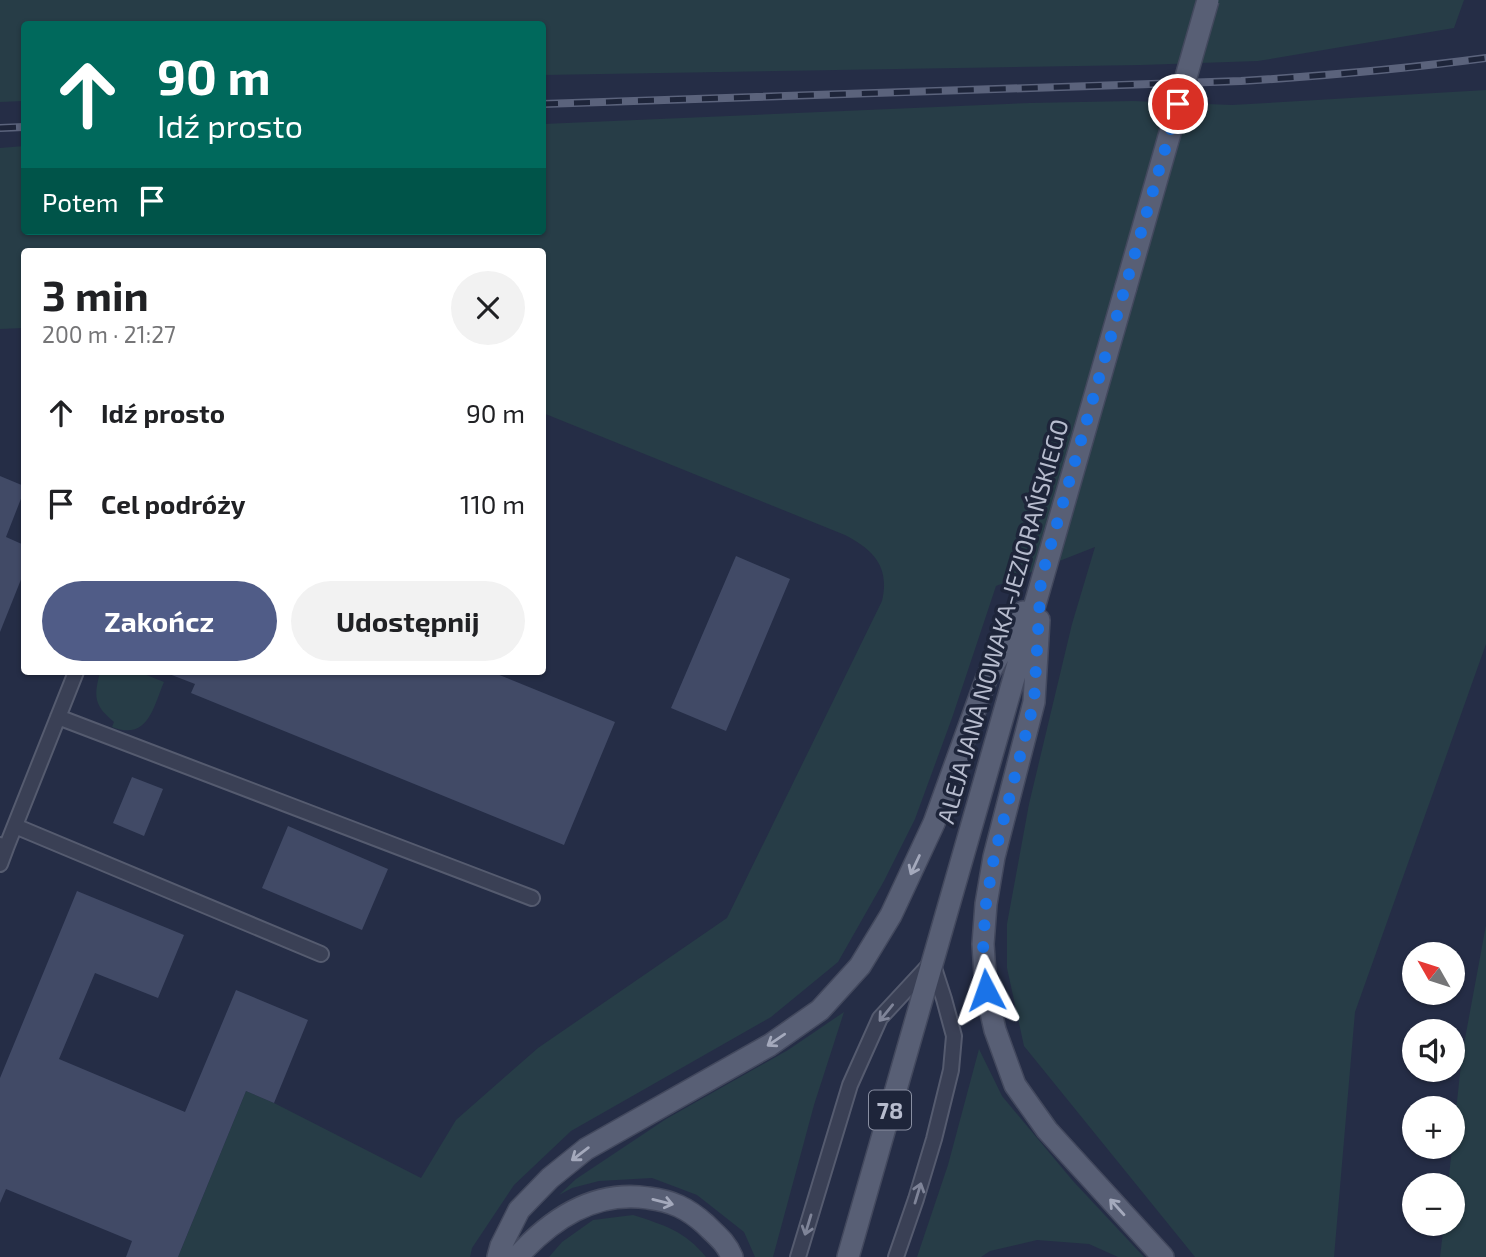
<!DOCTYPE html>
<html lang="pl">
<meta charset="utf-8">
<style>
:root{--surface:#fff;--page:#f2f2f2;--text:#202124;--muted:#757577;--accent:#505c87}
body{margin:0;font-family:"Exo 2",sans-serif;background:var(--page);color:var(--text);height:100vh;display:flex;flex-direction:column;font-size:26px;white-space:nowrap}
*{box-sizing:border-box;margin:0}
p{font-size:23px;color:var(--muted)}
.icon{flex:none;width:38px;height:38px;fill:none;stroke:currentColor;stroke-width:2;stroke-linecap:round;stroke-linejoin:round}
.map{position:relative;flex:1;overflow:hidden}
.sheet{position:absolute;left:21px;top:248px;width:525px;height:427px;display:flex;flex-direction:column;background:var(--surface);border-radius:7px;box-shadow:0 2px 5px #0004}
.sheet>*{flex:none}
.top-card{position:absolute;left:21px;top:21px;width:525px;height:214px;border-radius:7px;box-shadow:0 2px 5px #0004;background:#00695c;color:#fff;overflow:hidden}
.needle{width:46px;rotate:309deg}
.controls{position:absolute;left:1402px;top:942px;display:grid;gap:14px}
.controls a{display:grid;place-items:center;width:63px;height:63px;border-radius:50%;background:var(--surface);box-shadow:0 2px 5px #0004;font-size:35px}
.pin{position:absolute;display:grid;place-items:center;width:60px;height:60px;color:#fff;margin:-30px;border:4px solid #fff;border-radius:50%;box-shadow:0 2px 7px #0007}
.me{position:absolute;width:77px;margin:-38px;rotate:356deg;stroke-linejoin:round;filter:drop-shadow(0 0 5px #0008)}
.turn{display:flex;align-items:center;gap:24px;height:147px;padding:0 21px;font-size:32px}
.turn .icon{width:91px;height:91px;stroke-width:2.5}
.turn b{display:block;font-size:49px;line-height:60px}
.then{display:flex;align-items:center;height:66px;padding:0 21px;background:#0003;gap:14px;font-size:26px}
.round{display:grid;place-items:center;flex:none;width:74px;height:74px;border-radius:37px;background:var(--page)}
.headline{display:flex;align-items:center;justify-content:space-between;height:119px;padding:0 21px}
h1{font-size:42px;font-weight:700;line-height:52px}
.cta{display:flex;gap:14px;margin-top:auto;padding:14px 21px}
.cta a{flex:1;height:80px;border-radius:42px;background:var(--accent);color:#fff;font-size:28px;font-weight:700;line-height:80px;text-align:center}
.cta a+a{background:var(--page);color:var(--text)}
ul{padding:0;list-style:none}
li{display:flex;align-items:center;gap:21px;height:91px;padding:0 21px}
li div{flex:1}
li b{display:block;font-size:26px}
li em{font-style:normal}
.map>svg:first-child{display:block}
</style>
<div class="map">
<svg width="1486" height="1257" viewBox="0 0 1486 1257">
<rect width="100%" height="100%" fill="#252d46"/>
<path fill="#273d47" d="M0,0H1464L1454,28L1258,61L1141,65L543,75L542,24H24V101L0,102Z
M1486,90V644L1355,1012L1334,1257H1195L1024,1046L1007,968V924L1029,804L1072,624L1095,547L996,586L952,718L915,819L884,881L838,962L771,1017L571,1131L514,1185L472,1248L470,1257H178L246,1091L274,1103L421,1178L456,1120L538,1048L727,918L882,601C890,567 874,550 845,535L543,413L542,252H24V328L0,329V148L24,146V231H542L543,124L1030,103L1133,101L1232,105Z
M100,672H139L164,682C153,708 148,741 112,727L114,722C93,705 94,696 100,672Z
M1486,925V1257H1440L1444,1223H1452V1185H1448L1462,1055Z
M844,1012L814,1105L773,1257H755L744,1232L697,1195L652,1178L599,1181L572,1188L559,1195L576,1179L666,1119L788,1050Z
M979,1049L1002,1096L1073,1181L1144,1257H1118L1089,1244L1037,1240L990,1251L981,1257H917L948,1165Z
M633,1215C664,1225 685,1231 706,1257H549L562,1242L593,1220Z"/>
<path fill="#414a66" d="M0,476L24,486V491L6,537L24,545V572L0,632Z
M736,556L790,579L726,731L671,708Z
M164,672H492L615,722L564,845L191,693L195,684Z
M132,777L163,789L144,836L113,823Z
M288,826L388,869L362,930L262,888Z
M77,891L184,935L158,998L95,973L59,1059L185,1112L236,990L308,1020L274,1103L246,1091L178,1257H126L132,1241L6,1189L0,1203V1078Z"/>
<g fill="none" stroke-linecap="round" stroke-linejoin="round">
<g stroke="#555b6f" stroke-width="18">
<path id="service" d="M58,717L532,898
M15,826L321,954
M0,845L6,848L0,864
M6,848L76,672
M798,1257L850,1085L880,1018L932,962L944,999L954,1036L951,1070L934,1139L916,1199L896,1257"/>
</g>
<g stroke="#43495e" stroke-width="24">
<path id="primary" d="M1039,620L1034,702L994,857L986,904L983,944L986,990L995,1030L1015,1085L1047,1130L1163,1257
M498,1257L501,1246L519,1210L550,1178L586,1149L770,1045L820,1010L860,966L891,915L934,823L987,677L1023,612
M517,1257C551,1219 595,1190 648,1198C672,1201 687,1208 705,1224C716,1235 726,1242 732,1257
M848,1257L1126,287"/>
</g>
<use href="#service" stroke="#3a4055" stroke-width="14"/>
<use href="#primary" stroke="#585f75" stroke-width="21"/>
<g stroke="#5b637c" stroke-width="8">
<path id="rail" d="M542,104L1241,81C1323,76 1404,69 1486,58
M0,128L24,127"/>
</g>
<use href="#rail" stroke="#1e253a" stroke-width="5" stroke-dasharray="16" stroke-linecap="butt"/>
<g stroke="#43495e" stroke-width="24" stroke-linecap="butt">
<path id="primary-bridge" d="M1126,287L1208,0"/>
</g>
<use href="#primary-bridge" stroke="#585f75" stroke-width="21"/>
</g>
<defs><path id="oneway-shaft" d="M-6 0H5M1.5-3L5.5 0L1.5 3" fill="none" stroke-width="1.6" stroke-linecap="round" stroke-linejoin="round" transform="scale(1.75)"/></defs>
<g stroke="#a4a9bc">
<use href="#oneway-shaft" transform="translate(915 865) rotate(115)"/>
<use href="#oneway-shaft" transform="translate(776 1040) rotate(146)"/>
<use href="#oneway-shaft" transform="translate(580 1154) rotate(143)"/>
<use href="#oneway-shaft" transform="translate(663 1202) rotate(14)"/>
<use href="#oneway-shaft" transform="translate(1117 1207) rotate(-132)"/>
</g>
<g stroke="#7f8498">
<use href="#oneway-shaft" transform="translate(886 1013) rotate(129)"/>
<use href="#oneway-shaft" transform="translate(918 1193) rotate(-73)"/>
<use href="#oneway-shaft" transform="translate(808 1225) rotate(107)"/>
</g>
<g fill="none" stroke-linecap="round" stroke-linejoin="round">
<path stroke="#1a73e8" stroke-width="12" stroke-dasharray="0 21.6" d="M986,990L983,944L986,904L994,857L1034,702L1041,579L1178,104"/>
</g>
<g text-anchor="middle" dominant-baseline="central" stroke-width="7" stroke-linejoin="round" paint-order="stroke">
<rect fill="#1e253a" stroke="#898fa2" stroke-width="2" x="869" y="1090.5" width="42" height="39" rx="5"/>
<g font-size="23" font-weight="bold" fill="#b7bcce">
<text x="890" y="1110">78</text>
</g>
<g font-size="24" fill="#b7bcce" stroke="#1e253a">
<text transform="translate(1002 621) rotate(-74)">ALEJA JANA NOWAKA-JEZIORAŃSKIEGO</text>
</g>
</g>
</svg>
<div class="controls">
<a><svg class="needle" viewBox="-14 -14 28 28"><path d="M0-13l5 13h-10z" fill="#e53935"/><path d="M0 13l5-13h-10z" fill="#757577"/></svg></a>
<a><svg class="icon" aria-label="sound" viewBox="0 0 24 24"><path d="M4 9h4l5-4v14l-5-4H4zM17 9q2 3 0 6"/></svg></a>
<a>+</a>
<a>−</a>
</div>
<div class="pin" style="left:1178px;top:104px;background:#d93025"><svg class="icon" aria-label="arrive" viewBox="0 0 24 24"><path d="M6 21V4h12l-3 4 3 4H6"/></svg></div>
<svg class="me" style="left:986px;top:990px" viewBox="-20 -20 40 40"><path d="M0-17L14 15 0 8-14 15z" fill="#1a73e8" stroke="#fff" stroke-width="4"/></svg>
<div class="top-card">
<div class="turn"><svg class="icon" aria-label="ahead" viewBox="0 0 24 24"><path d="M12 20V5M6 11l6-6 6 6"/></svg><div><b>90 m</b>Idź prosto</div></div>
<div class="then">Potem<svg class="icon" aria-label="arrive" viewBox="0 0 24 24"><path d="M6 21V4h12l-3 4 3 4H6"/></svg></div>
</div>
<section class="sheet">
<div class="headline"><div><h1>3 min</h1><p>200 m · 21:27</p></div><a class="round"><svg class="icon" aria-label="close" viewBox="0 0 24 24"><path d="M6 6l12 12M18 6L6 18"/></svg></a></div>
<ul>
<li><svg class="icon" aria-label="ahead" viewBox="0 0 24 24"><path d="M12 20V5M6 11l6-6 6 6"/></svg><div><b>Idź prosto</b></div><em>90 m</em></li>
<li><svg class="icon" aria-label="arrive" viewBox="0 0 24 24"><path d="M6 21V4h12l-3 4 3 4H6"/></svg><div><b>Cel podróży</b></div><em>110 m</em></li>
</ul>
<div class="cta"><a>Zakończ</a><a>Udostępnij</a></div>
</section>
</div>
